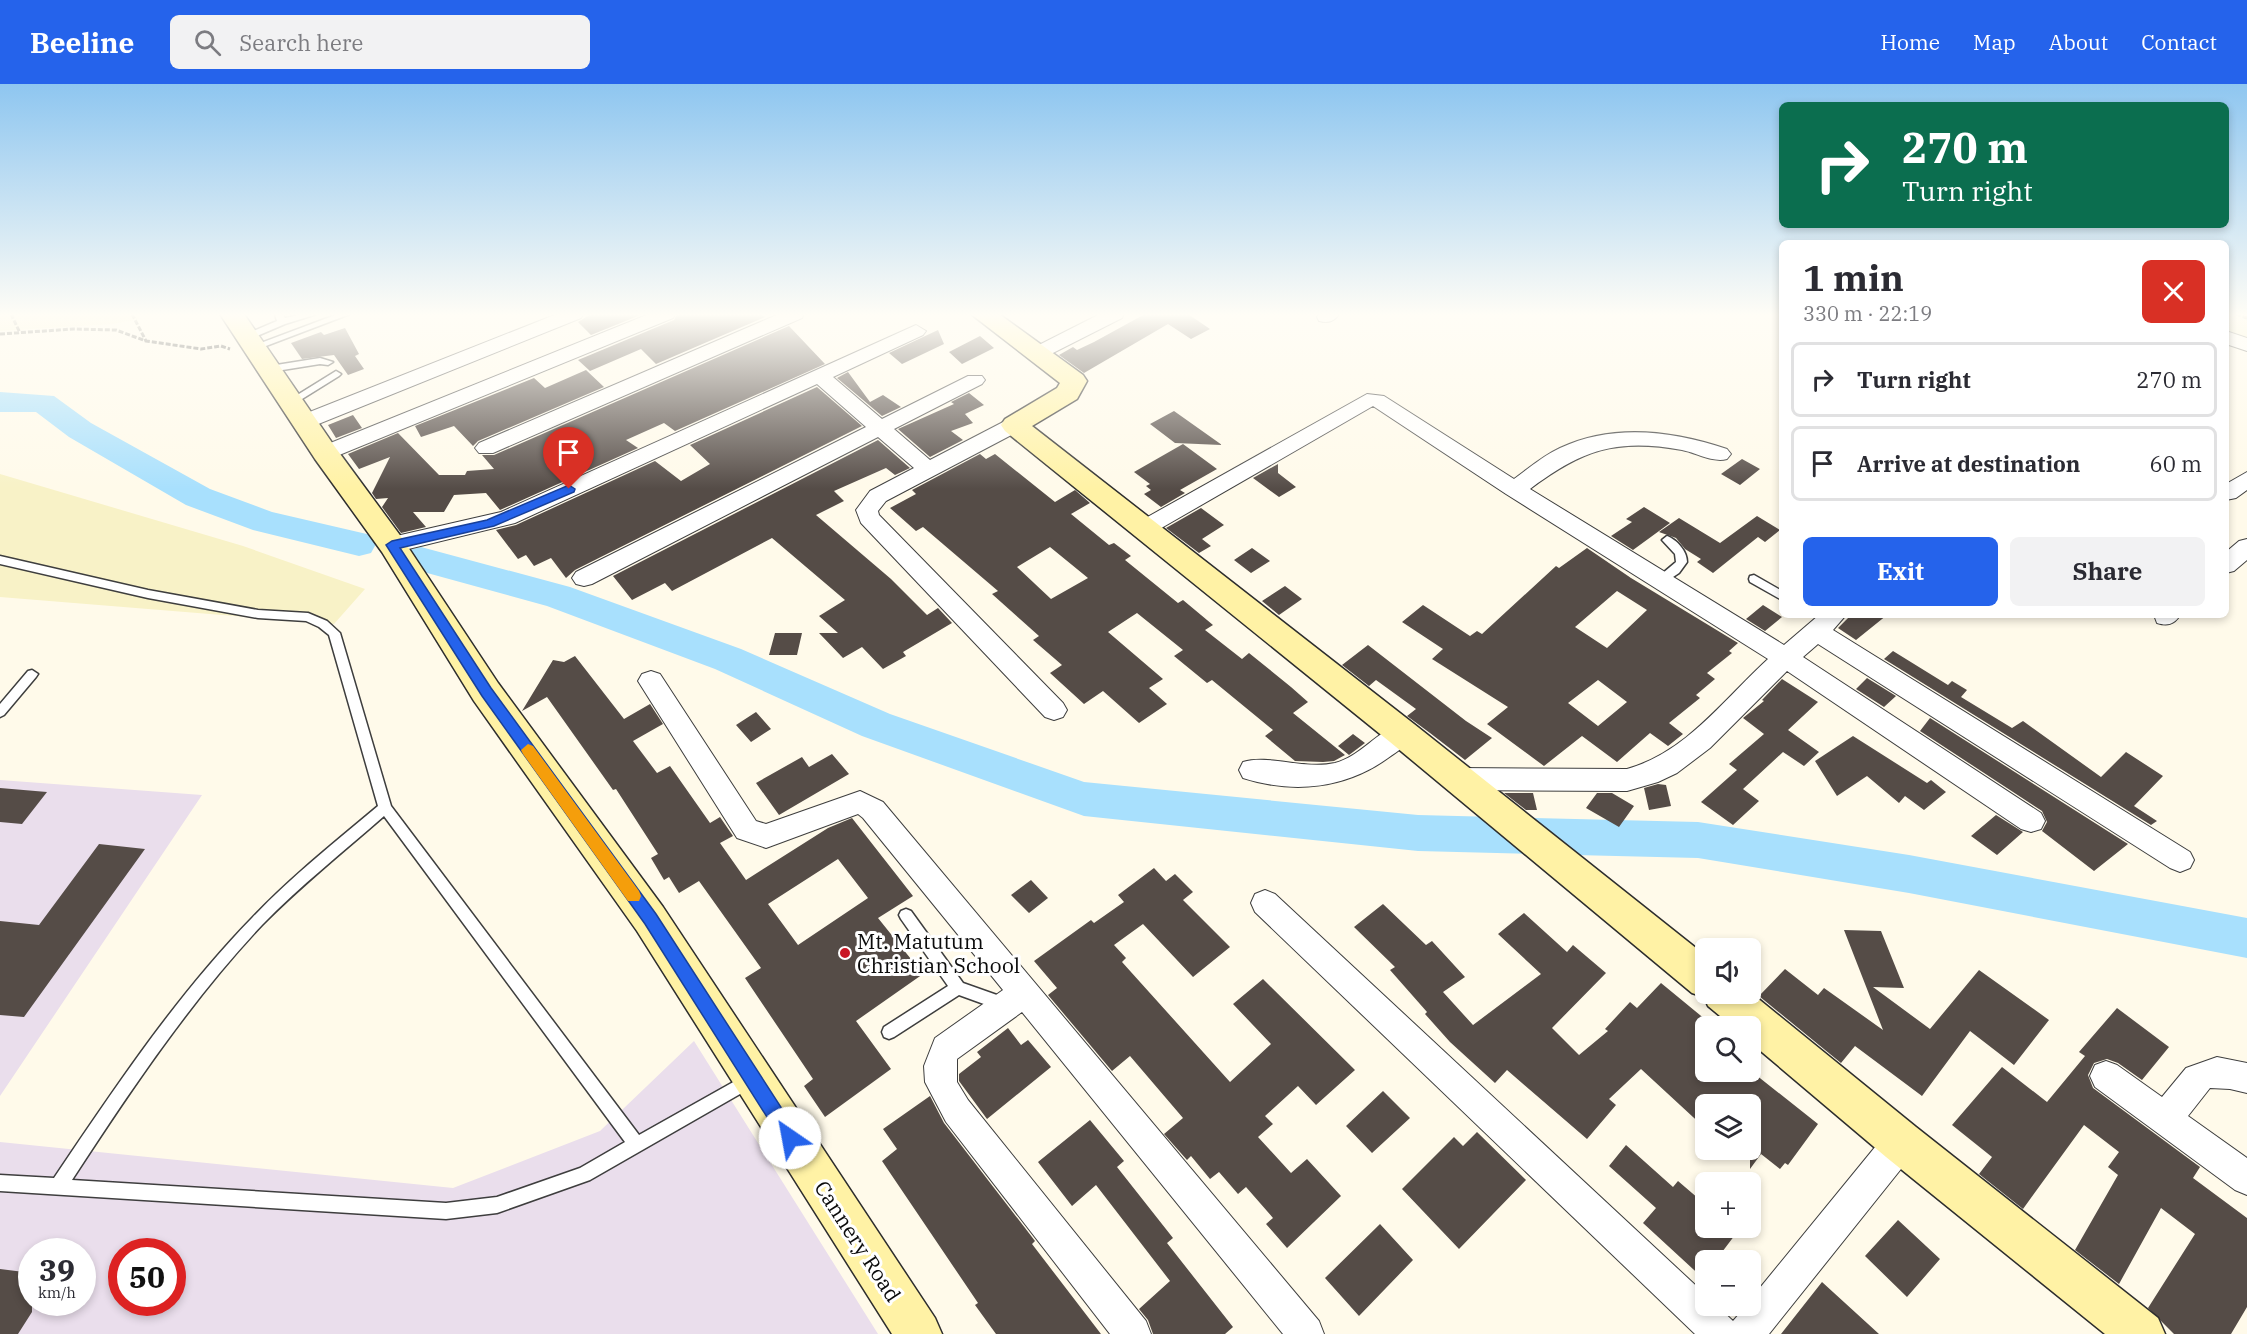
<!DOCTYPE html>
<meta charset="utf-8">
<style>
:root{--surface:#fff;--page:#f2f2f3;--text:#2b2b33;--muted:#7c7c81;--line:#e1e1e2;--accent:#2563eb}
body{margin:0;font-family:"IBM Plex Serif",serif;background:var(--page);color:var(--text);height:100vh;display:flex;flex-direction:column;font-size:22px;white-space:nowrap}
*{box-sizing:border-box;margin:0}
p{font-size:20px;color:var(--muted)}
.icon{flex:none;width:33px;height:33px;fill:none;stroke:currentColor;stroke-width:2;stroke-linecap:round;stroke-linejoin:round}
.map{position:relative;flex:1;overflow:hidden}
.details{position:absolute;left:1779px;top:156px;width:450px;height:378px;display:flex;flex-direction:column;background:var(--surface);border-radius:9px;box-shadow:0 3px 9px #0003}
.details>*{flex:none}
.banner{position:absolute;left:1779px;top:18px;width:450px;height:126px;border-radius:9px;box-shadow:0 3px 9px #0003;background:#0b6e4f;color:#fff;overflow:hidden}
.tools{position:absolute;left:1695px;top:854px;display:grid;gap:12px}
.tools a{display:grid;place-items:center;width:66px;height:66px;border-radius:9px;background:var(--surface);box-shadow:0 3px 9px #0003;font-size:30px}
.speed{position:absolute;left:18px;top:1154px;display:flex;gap:12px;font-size:30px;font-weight:700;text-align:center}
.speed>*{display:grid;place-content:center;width:78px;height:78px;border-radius:50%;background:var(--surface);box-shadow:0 3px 9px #0003;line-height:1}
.speed small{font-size:15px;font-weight:400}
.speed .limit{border:9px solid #d22;background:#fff;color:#111}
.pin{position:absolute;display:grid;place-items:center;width:51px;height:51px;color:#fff;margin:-62px -26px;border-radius:50% 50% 50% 0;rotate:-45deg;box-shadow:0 0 6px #0007}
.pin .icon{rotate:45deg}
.me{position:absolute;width:66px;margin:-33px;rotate:327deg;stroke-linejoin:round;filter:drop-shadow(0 0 4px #0008)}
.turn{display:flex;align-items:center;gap:21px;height:126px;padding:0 24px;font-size:27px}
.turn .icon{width:78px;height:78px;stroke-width:2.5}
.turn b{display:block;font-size:42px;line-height:51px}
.round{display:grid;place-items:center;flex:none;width:63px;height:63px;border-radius:9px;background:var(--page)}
.summary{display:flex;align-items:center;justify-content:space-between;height:102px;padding:0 24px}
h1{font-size:36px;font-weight:700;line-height:45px}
.primary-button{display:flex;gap:12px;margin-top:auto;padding:12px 24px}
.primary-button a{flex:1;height:69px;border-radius:9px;background:var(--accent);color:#fff;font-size:24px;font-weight:700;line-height:69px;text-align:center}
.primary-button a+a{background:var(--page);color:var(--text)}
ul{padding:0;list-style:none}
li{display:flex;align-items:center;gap:18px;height:75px;margin:0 12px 9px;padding:0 12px;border:3px solid var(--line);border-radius:9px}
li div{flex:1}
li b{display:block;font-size:22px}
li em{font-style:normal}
header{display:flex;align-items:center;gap:36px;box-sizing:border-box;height:84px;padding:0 30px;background:var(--accent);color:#fff}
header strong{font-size:28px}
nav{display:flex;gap:33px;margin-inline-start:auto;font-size:21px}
.search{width:420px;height:54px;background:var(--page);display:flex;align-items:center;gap:15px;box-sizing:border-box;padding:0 21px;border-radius:9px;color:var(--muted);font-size:22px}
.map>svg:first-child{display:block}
</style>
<header>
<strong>Beeline</strong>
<div class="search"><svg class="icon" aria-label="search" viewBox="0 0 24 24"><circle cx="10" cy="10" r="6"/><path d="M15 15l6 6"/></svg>Search here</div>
<nav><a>Home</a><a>Map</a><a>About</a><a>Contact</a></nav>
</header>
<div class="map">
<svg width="2247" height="1250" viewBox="0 0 2247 1250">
<rect width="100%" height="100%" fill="#fffaea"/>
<path fill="#eadeec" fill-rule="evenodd" d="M0,696L202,711L0,1012Z
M694,957L878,1250H0V1058L453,1104L600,1047ZM32,1167H82V1218H32ZM122,1167H172V1218H122Z"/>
<path fill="#f8f2c7" d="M0,230H137L140,235L113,240L0,247Z
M2226,230H2247V257L2226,248Z
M0,390L243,462L365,505L334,540L0,513Z"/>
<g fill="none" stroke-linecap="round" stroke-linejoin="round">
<path fill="#a8e0fd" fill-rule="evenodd" d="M0,308L54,312L91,339L210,405L272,428L371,451L376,460L371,469L359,472L253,446L186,421L69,353L36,328H0Z
M421,463L570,503L741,565L890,630L1084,698L1418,731L1698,738L1909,771L2247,834V874L1909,809L1698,774L1418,767L1084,732L862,652L715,585L547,522L409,484L403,475L409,466Z"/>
</g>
<path fill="#554c47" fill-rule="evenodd" d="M591,230H643L591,251L578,238Z
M677,230H761L765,233L656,280L641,265L590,287L578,276L674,236Z
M1145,230H1188L1210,245L1191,255L1168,240L1084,289L1059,271L1073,263L1077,266L1094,258Z
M789,242L825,280L675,347L664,339L626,356L638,364L500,426L486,409L454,411L444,428H413L426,443L401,449L382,423L388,414L376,415L372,409L390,373L359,385L348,370L398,349L439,391H465L467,387L494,385L482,371H494Z
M345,244L359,270L355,272L364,285L348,291L334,271L302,275L291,259L321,248L324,251Z
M938,246L944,260L902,280L889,269Z
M980,252L994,264L962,280L949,268Z
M586,286L604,303L478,357L473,362L454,342L421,353L415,342L534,294L545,304Z
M848,288L870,318L883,311L901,323L882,332L837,294Z
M817,303L862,342L575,486L566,494L551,474L534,482L526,471L518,475L496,446L516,441L655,377L681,397L710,380L690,361Z
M969,309L984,321L965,330L973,339L951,347L963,356L930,373L898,345L954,320L951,318Z
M1174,327L1222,361L1175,359L1150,340Z
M353,331L362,344L336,354L328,341Z
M878,356L910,384L895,391L886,384L834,407L844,417L816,431L891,495L927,531L938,524L952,539L903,568L906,572L883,585L862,563L843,574L819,549H838L819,532L845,516L772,454L672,507L665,499L632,516L613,492Z
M1183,360L1217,385L1180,406L1185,409L1161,423L1144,410L1151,406L1146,402L1150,400L1134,388Z
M980,370L986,375L995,370L1055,418L1075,406L1090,419L1071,430L1109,461L1114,459L1131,472L1125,476L1178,519L1183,516L1213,541L1205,546L1242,575L1249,569L1291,603L1308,618L1293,629L1345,671L1334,677L1323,678L1295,677L1265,652L1273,646L1212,596L1207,599L1174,572L1183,566L1137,529L1108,548L1163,595L1149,604L1167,620L1139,639L1103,607L1084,620L1050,589L1062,581L1033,556L1039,552L992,510L998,507L923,443L916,447L890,424L916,410L912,406ZM1050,463L1088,494L1051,515L1017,483Z
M1742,375L1760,385L1740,401L1721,390Z
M1278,380V389L1296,403L1279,413L1253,394Z
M1644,423L1670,439L1633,466L1611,452L1632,438L1626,435Z
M1201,424L1224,441L1202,455L1211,462L1199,469L1166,444Z
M1757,432L1780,446L1765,458L1758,453L1713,489L1697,478L1701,475L1685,465L1676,454L1659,448L1679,434L1720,459Z
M1252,464L1270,477L1251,489L1234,476Z
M1587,464L1631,494L1738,559L1729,567L1732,569L1707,589L1715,595L1696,611L1700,614L1669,639L1683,650L1668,662L1650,649L1617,678L1582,652L1544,682L1487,640L1508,623L1432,575L1443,565L1402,538L1423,521L1470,552L1477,547L1482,550L1556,482L1559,484ZM1617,507L1647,526L1607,564L1575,543ZM1598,596L1627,618L1598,642L1568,619Z
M1285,502L1302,515L1279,531L1262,517Z
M1763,521L1782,533L1765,547L1746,535Z
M1851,531H1887L1856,556L1838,544Z
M775,549H802L797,571H769Z
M1368,561L1466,637L1492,654L1465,676L1430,649L1407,632L1416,625L1376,596L1369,602L1342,581Z
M1893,567L1948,601L1952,597L1967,606L1961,613L2012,644L2023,637L2101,693L2126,668L2163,692L2134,722L2157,737L2151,741L1884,575Z
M575,572L624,635L650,620L663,640L633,657L657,689L670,682L710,739L720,733L733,752L720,759L746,796L828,744L852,734L913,812L878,834L923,890L856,937L891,985L825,1033L804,1002L813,995L745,894L761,884L699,797L679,809L669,793L664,796L651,774L658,770L616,705L613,706L547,613L522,627L553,576L564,578ZM838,775L868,814L798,861L768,820Z
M1867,594L1896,612L1884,623L1856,605Z
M1782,595L1818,618L1788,646L1819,668L1804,682L1783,668L1743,705L1759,717L1733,741L1701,718L1737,686L1729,680L1764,650L1743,634L1764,617L1762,616Z
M756,628L771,645L751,658L736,641Z
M1930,634L2128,760L2094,787L2042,747L2047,738L2042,727L1920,647Z
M1353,650L1365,659L1349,671L1338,662Z
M1853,652L1927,699L1931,696L1946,708L1924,726L1905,712L1899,719L1867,692L1837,712L1815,677Z
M832,670L849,690L779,731L756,699L802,673L809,683Z
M1658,700L1666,701L1671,722L1649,726L1644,704Z
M0,704L47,708L22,740L0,738Z
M1504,709H1533L1537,726H1526Z
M1597,709H1612L1634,722L1619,743L1586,724Z
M1996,731L2023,748L1997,771L1971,752Z
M99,760L145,765L24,933L0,931V837L39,841Z
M1154,784L1166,797L1175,790L1193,808L1183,816L1230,863L1193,893L1143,840L1114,861L1126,874L1122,878L1230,998L1271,960L1233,920L1263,895L1355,986L1316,1021L1298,1002L1265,1032L1273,1040L1258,1053L1291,1089L1307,1075L1341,1112L1287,1164L1266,1140L1273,1134L1246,1103L1238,1110L1219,1088L1210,1095L1191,1072L1187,1076L1164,1050L1183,1034L1130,972L1112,987L1048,911L1057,904L1034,877L1091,836L1094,839L1124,818L1118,811Z
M1031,796L1048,814L1029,829L1011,811Z
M1383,820L1426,861L1432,857L1465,893L1443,908L1473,941L1541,890L1498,850L1524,829L1567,868L1573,861L1606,889L1552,944L1579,971L1608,947L1605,945L1630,918L1637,924L1661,899L1706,936V987H1751L1818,1040L1788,1081L1785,1079L1780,1085L1761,1070L1750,1085V1020H1706V1045L1641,985L1609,1015L1616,1021L1587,1055L1507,986L1495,999L1450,958L1425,930L1427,928L1390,886L1395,883L1354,843Z
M1844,846L1881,847L1904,904L1873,903L1930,945L1979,886L2049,936L2014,981L1970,947L1922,1012L1855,962L1841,979L1759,912L1785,885L1818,911L1824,904L1883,946Z
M2117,924L2169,963L2142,996L2118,979L2107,975L2094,979L2088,991L2093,1004L2200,1083L2193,1094L2247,1134V1223L2231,1250H2174L2148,1224L2195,1150L2161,1124L2119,1200L2075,1166L2118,1091L2108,1083L2119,1068L2084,1041L2023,1125L1979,1090L1992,1073L1952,1041L2002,983L2047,1018L2085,972L2079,968Z
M1008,944L1021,961L1028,956L1051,983L987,1035L959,997V990L981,973L977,968Z
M1383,1007L1410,1034L1372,1069L1346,1042Z
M930,1012L944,1039L1035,1157L1032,1160L1101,1250H996L975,1221L978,1219L882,1077L897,1065L883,1045Z
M1090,1036L1124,1077L1117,1083L1173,1154L1167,1159L1233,1243L1225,1250H1153L1148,1236L1139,1225L1170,1197L1096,1101L1072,1122L1038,1078Z
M1477,1048L1526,1096L1459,1165L1402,1105L1454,1053L1463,1062Z
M1626,1061L1673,1103L1678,1097L1706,1121V1143H1741L1716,1176H1706V1197L1643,1139L1656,1124L1609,1082Z
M1898,1136L1940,1175L1907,1213L1865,1172Z
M1380,1140L1413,1176L1359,1232L1325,1194Z
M0,1185L32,1189V1228L18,1250H0Z
M1822,1198L1879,1250H1781Z"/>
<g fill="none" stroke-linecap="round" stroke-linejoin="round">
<g stroke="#3e3e3e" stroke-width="3">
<path id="lane" d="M275,230H283L285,234L303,230H317L285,240L250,255H244V251L277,237Z
M338,230H350L258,265L255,266L250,263Z
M320,274L333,278L328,281L320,280L270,288L265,285L270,282Z
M336,287L341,290L339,292L294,320L291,321L286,318Z
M1667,452C1677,456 1687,467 1687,478L1679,489L1661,501L1657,500L1656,497L1657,494L1676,478L1675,470L1662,456Z
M0,472L148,506L258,526L308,529L327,537L340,549L391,722L639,1051L744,992L749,990L754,992L756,997L754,1002L590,1096L497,1129L446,1135L0,1107V1091L54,1094C114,1005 176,912 252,834C291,793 335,758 378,722L329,551L319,543L306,537L258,534L148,514L0,480ZM384,732L625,1058L580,1084L497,1113L446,1119L72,1096C128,1010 191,916 262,841C300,802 343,768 384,732Z
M1754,491L1782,507V516L1750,498L1749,495L1750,492Z
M32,586L38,590L36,593L4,631L0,633V620L28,587Z
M906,825L911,827L963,899L1011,916L1013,921L1011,926L1006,928L959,911L894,953L889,955L884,953L882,948L884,943L948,902L901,835L899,831L901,827Z"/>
</g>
<g stroke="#3e3e3e" stroke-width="2">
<path id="street" d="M557,230H583L581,234L311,343H297L294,338L297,333Z
M649,230H675L673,234L332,374H318L314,369L318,364Z
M779,230H804L802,234L493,369H479L475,364L479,359Z
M1100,230H1124L1122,234L1045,273H1031L1028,269L1031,265Z
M1319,230H1339C1334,238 1328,239 1319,237L1317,233Z
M916,241L926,247L923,251L833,293L882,335L968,292H982L985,296L982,300L894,345L930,376L1007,336H1021L1024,341L1021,346L886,417L878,427L879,431L1063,619L1067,626L1063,633L1054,636L1045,633L861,439L856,426L870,407L914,384L878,353L592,500L584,502L576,500L572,494L576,488L866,343L817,300L515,439L392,469L384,467L381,461L384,455L392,453L501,428Z
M2226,247L2247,254V267L2226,260Z
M1367,310L1384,312L1514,395C1529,384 1543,372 1560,364C1613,339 1674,347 1727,365L1731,370L1727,375C1713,379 1697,369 1682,366C1616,354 1582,366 1530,405L1784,561L1819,531H1846L1833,546L2190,768L2194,776L2190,784L2180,788L2170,784L1818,560L1803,573L2041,729L2045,737L2041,745L2031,748L2021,745L1787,587L1710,664L1677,689L1658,698L1627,707L1457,706L1448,703L1444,695L1448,687L1457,684L1627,685C1687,668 1724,615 1768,575L1506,410L1373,322L1151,450L1143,453L1135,450L1132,445L1135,440Z
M2247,388V406L2236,414L2226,416V400Z
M2247,455V476L2234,487L2226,489V468L2239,457Z
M2154,531H2180C2174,541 2167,542 2157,539Z
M651,587L660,590L756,737L766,740L860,707L883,718L1319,1237L1324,1250H1283L1022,928L957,975V998L968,1016L1146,1237L1151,1250H1110L946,1038L925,998L924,982L935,954L1003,906L863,734L858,730L766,764L737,754L638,597L642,590Z
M1402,639L1411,642L1415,649C1409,660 1398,667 1388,674C1345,705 1293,710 1243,694L1239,686L1243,678C1269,670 1304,686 1335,679C1361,672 1377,647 1402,639Z
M1265,806L1275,810L1706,1211V1221H1716L1733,1237L1747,1221H1750V1216L1889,1046L1901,1042L1913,1046L1917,1058L1913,1070L1769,1250H1695L1255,828L1251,819L1255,810Z
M2217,973L2247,979V1009L2230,1005L2210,1004L2188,1032L2247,1074V1111L2235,1106L2095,1003L2090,992L2095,981L2106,977L2117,981L2162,1013L2186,984Z"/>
</g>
<g stroke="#2d2d2d" stroke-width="3">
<path id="secondary" d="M220,230H244L335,363L402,454L498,599L663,823L935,1234L942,1250H892L637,847L474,617L382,468L315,375Z
M971,230H999L1083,291L1087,297L1077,315L1032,342L1414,640L1706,872V909L1750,908L1916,1043L2158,1234L2165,1250H2105L1886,1073L1750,958V942H1732L1708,922L1704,913L1692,909L1390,658L1005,347L1001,341L1005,335L1057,304L1060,299Z"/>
</g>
<path stroke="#2d2d2d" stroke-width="3" stroke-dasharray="5 2" stroke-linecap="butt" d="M11,230L20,249
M132,230L146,257
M2236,230L2247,234
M0,250L73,245L116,246L146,257L201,265L221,262L230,265"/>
<use href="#lane" fill="#fff" fill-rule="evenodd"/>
<use href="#street" fill="#fff" fill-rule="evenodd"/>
<use href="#secondary" fill="#fff2a5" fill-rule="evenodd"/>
</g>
<linearGradient id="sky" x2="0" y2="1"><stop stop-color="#8ec6f0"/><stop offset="0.57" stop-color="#fffdf6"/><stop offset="1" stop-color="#fffdf6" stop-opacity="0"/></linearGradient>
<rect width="2247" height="405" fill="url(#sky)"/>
<path fill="#2563eb" stroke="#184099" stroke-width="1.5" d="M569,401L575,405L574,408L494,442L400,464L491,604L656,830L797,1048L799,1054L797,1060L790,1063L784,1060L645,840L482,612L386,461L392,457L487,436Z"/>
<path fill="#f59e0b" d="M528,660L533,662L639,807L641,812L639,817H628L523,670L521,666Z"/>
<circle fill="#c91624" stroke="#fff" stroke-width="2" cx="845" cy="869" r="6"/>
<g text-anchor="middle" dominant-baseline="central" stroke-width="6" stroke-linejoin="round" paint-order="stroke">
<g font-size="21" fill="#0b0b0b" stroke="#fff" text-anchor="start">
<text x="857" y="857">Mt. Matutum<tspan x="857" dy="24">Christian School</tspan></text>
</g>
<g font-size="21" fill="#0b0b0b" stroke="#fff">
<text transform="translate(858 1157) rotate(57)">Cannery Road</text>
</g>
</g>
</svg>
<div class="tools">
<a><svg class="icon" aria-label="sound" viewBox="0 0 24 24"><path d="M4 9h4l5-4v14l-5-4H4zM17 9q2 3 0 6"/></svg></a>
<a><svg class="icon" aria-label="search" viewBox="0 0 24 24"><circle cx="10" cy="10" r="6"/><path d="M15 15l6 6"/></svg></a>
<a><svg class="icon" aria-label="layers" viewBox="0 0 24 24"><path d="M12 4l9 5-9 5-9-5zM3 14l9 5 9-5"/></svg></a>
<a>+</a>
<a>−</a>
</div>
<div class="speed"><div>39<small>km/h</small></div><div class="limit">50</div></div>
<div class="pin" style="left:569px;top:405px;background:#d93025"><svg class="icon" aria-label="arrive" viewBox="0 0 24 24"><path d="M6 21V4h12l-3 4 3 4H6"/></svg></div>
<svg class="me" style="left:790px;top:1054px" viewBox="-20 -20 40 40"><circle r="19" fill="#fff"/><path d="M0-13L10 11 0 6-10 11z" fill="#2563eb"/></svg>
<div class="banner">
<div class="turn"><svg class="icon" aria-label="right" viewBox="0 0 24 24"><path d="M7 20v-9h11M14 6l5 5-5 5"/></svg><div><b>270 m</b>Turn right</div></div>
</div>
<section class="details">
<div class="summary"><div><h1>1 min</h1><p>330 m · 22:19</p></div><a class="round" style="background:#d93025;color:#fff"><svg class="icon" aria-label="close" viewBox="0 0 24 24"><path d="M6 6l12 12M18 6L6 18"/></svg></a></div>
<ul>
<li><svg class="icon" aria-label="right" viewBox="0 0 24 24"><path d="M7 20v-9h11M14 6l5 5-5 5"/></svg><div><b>Turn right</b></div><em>270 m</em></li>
<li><svg class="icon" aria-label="arrive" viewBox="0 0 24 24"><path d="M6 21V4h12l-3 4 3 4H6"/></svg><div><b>Arrive at destination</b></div><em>60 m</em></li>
</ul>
<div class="primary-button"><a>Exit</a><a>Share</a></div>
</section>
</div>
